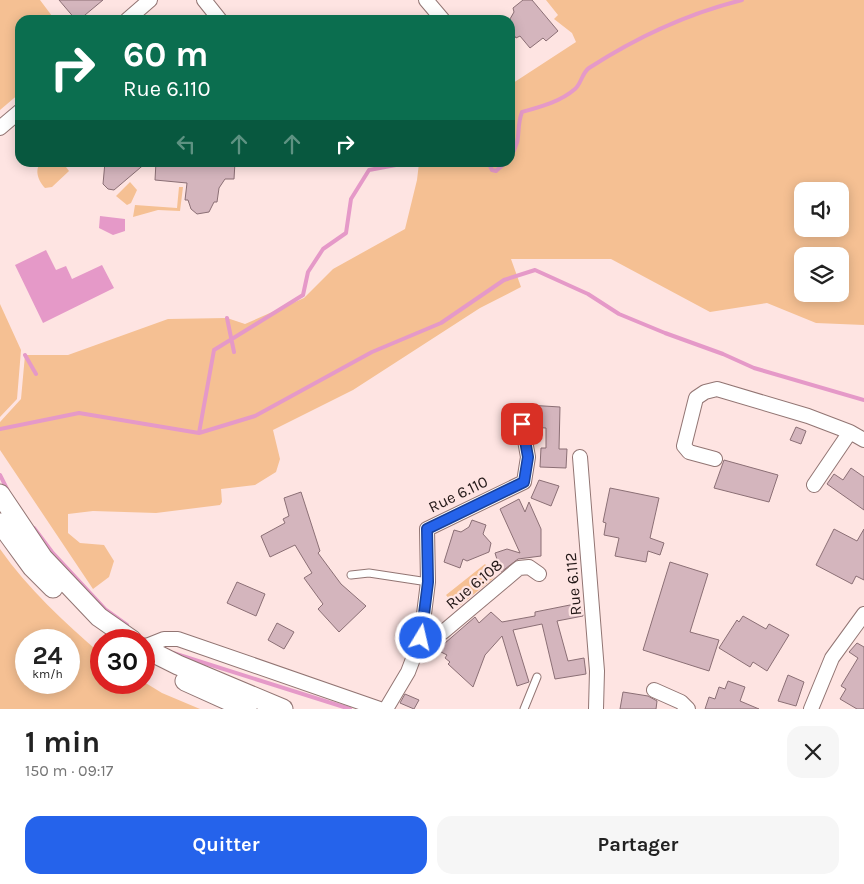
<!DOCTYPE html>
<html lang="fr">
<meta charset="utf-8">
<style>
:root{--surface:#fff;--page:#f6f6f6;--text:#222;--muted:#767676;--accent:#2563eb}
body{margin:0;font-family:Karla,sans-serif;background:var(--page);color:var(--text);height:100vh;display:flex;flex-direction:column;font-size:19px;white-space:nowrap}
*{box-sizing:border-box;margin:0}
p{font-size:16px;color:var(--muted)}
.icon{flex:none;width:28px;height:28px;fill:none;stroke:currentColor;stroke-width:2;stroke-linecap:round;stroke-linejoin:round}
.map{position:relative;height:709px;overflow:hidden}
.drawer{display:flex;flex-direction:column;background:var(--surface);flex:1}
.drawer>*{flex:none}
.hud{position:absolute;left:15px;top:15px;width:500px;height:152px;border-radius:15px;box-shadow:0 2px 12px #0003;background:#0b6e4f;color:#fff;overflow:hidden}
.buttons{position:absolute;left:794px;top:182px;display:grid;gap:10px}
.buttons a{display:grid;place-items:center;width:55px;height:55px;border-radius:10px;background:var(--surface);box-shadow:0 2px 12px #0003;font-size:25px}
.speed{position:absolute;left:15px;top:629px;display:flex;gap:10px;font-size:25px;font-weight:700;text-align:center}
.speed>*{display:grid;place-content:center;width:65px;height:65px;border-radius:50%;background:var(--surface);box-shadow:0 2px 12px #0003;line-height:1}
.speed small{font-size:12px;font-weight:400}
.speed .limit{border:8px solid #d22;background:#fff;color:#111}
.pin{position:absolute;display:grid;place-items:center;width:42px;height:42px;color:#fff;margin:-21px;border-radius:10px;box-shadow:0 2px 8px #0006}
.me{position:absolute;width:55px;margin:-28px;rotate:9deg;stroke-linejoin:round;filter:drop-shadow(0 0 4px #0008)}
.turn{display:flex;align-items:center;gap:18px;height:105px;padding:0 25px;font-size:22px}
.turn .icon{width:65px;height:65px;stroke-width:2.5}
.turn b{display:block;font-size:35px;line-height:42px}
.lanes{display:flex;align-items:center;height:48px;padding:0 25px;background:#0003;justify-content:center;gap:25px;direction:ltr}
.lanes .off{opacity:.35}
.round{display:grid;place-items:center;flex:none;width:52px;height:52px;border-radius:15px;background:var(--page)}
.headline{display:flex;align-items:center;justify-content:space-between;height:85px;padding:0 25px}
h1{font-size:30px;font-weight:700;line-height:38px}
.primary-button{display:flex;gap:10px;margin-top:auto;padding:10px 25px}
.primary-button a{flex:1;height:58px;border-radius:15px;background:var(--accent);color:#fff;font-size:20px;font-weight:700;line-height:58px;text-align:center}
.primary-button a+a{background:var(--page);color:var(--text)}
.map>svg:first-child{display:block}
</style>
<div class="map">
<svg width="864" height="709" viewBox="0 0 864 709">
<rect width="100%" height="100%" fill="#fee4e2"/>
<path fill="#f5c093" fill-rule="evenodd" d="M0,0H40L55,20H20V93L0,110Z
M546,0H864V325L816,323L767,303L710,312L611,259H511L521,287L480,308L353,390L273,430L280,459L276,472L255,485L221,489L222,502L220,505L156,513L93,511L68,514V533L80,543L104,545L114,561L109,577L93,589L0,450V422L21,399L25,355H68L168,319L227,318L245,324L304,298L333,269L405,229L417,180L419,163L510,162V85L576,42L572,33L554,19L558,15ZM802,191H840V229H802ZM802,256H840V294H802Z
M41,163H63L69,171L52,187L45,188C38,181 34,169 41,163Z
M130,182L137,190L131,203L127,205L116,196Z
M179,187H183L180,211L158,210L133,217L135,205L177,208Z
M0,304L21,350L17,399L0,417Z
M0,549C28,589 64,622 101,654V682H144L162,693L200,709H0ZM27,640H69V682H26Z
M485,564L495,577L457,608L446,595Z"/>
<path fill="#e599c8" d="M100,216L125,219V231L113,235L99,228Z
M46,250L56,270L66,266L72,279L102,265L114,288L43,323L15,265Z"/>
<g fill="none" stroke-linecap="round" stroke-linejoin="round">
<path stroke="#e599c8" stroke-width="4" d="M510,157C523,138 515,131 522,112C540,107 560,102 575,89C581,84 582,73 589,68C637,37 686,14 742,0
M488,162L492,170L496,171L506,162
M227,318L234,352
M25,355L36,374
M0,429L79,413L199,433L255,416L372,352L441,323L504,280L535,270L588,294L619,314L665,333L723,354L754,368L864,400
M199,433L214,350L303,295L308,272L323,249L346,233L351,199L369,170L412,162
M0,475L8,491
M34,528L52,552L106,610L127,625
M173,653L350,709"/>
</g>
<path fill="#d4b5bd" stroke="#8b6f75" d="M59,0H103L79,20H76Z
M523,0H532L558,31L546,41L543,38L530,48L520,36L516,38L510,29V19L514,12L513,8Z
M105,162H147L114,190L108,189L103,184Z
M156,162H235L234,179H225L219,188L217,202H214L209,212L197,214L191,209L188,200H185L187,183L155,180Z
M528,405L560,407L559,449H567L566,468L540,467L541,448H546V428L531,427L527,417Z
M796,427L806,431L801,444L790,440Z
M724,460L778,475L769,502L714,488Z
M851,468L864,477V510L827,484L834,474L843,480Z
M539,480L559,486L551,506L531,498Z
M610,488L659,498L650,538L664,543L660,555L648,551L646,562L615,556L619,538L604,535L606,523L603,522Z
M301,492L320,551L318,553L341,584L366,606L339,632L318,609L323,604L304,578L312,573L295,545L270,557L261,536L285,523L283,519L289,516L284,498Z
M519,499L525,512L529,502L541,529V556L518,559L501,572L495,553L507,549L520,553L500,509Z
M472,520L486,525L483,534L491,543L489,552L467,561L463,559L460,568L444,562L454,530L461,532L469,527Z
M834,529L857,541L864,529V580L856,576L852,584L816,565Z
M670,562L708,574L690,632L719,640L709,671L643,650Z
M237,582L265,594L256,616L227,603Z
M580,603L583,616L557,621L568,661L584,658L586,674L555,679L542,624L513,630L529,682L517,686L502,636L485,655L473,687L448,664L450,662L445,658L447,655L437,650L475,617L479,623L491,612L502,622L535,616V612Z
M743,616L766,629L769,624L789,635L767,671L753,662L750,667L719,648L737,620L739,622Z
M277,623L294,632L284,649L268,640Z
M857,643L864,647V709H857L840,699L846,689L841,686L858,658L849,652Z
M788,675L804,682L796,706L778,701Z
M728,681L745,687L740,701L759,709H705L709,697L715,699L719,687L725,689Z
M623,692L648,696L657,701L656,709H620Z
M405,694L419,700L414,709L400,703Z"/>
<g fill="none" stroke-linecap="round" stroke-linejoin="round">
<g stroke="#927573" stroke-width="9">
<path id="lane" d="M351,575L369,573L428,582
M524,709L537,677"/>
</g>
<g stroke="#927573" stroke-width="16">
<path id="street" d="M204,0L220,20
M426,0L443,20
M127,20L150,0
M0,128L20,111
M580,457L597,671L596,709
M715,459L689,452L684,446L696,398L705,392L717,389L808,416L850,432
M814,485L850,432L864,440
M421,638L428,582L427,529L524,482L528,457L522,424
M144,647L164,639H178L380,709
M654,690L681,702L688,709
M386,709L408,672L421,638L443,632L519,568L529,567L539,574
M811,709L832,658L864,614"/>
</g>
<g stroke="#927573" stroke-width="21">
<path id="secondary" d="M0,494L43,558L99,617L132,640
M0,523L32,567L53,588
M144,648L178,665L283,709
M185,681L247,709"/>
</g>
<use href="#lane" stroke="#fff" stroke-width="7"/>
<use href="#street" stroke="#fff" stroke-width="14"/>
<use href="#secondary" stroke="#fff" stroke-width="19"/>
</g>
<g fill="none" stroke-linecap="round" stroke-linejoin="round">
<g stroke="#184099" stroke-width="12">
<path id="route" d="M421,638L428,582L427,529L524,482L528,457L522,424"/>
</g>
<use href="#route" stroke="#2563eb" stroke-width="9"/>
</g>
<g text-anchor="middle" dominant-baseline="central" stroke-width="4.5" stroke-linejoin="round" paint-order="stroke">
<g font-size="16" fill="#231817" stroke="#fee4e2">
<text transform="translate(458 494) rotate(-26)">Rue 6.110</text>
<text transform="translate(474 584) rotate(-40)">Rue 6.108</text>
<text transform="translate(573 584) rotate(-95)">Rue 6.112</text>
</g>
</g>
</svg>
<div class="buttons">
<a><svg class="icon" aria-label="sound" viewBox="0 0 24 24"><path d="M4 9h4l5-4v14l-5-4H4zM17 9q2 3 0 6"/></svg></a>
<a><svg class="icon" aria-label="layers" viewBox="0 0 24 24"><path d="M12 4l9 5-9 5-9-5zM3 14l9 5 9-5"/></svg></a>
</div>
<div class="speed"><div>24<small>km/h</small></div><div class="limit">30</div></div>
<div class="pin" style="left:522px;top:424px;background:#d93025"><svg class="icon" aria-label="arrive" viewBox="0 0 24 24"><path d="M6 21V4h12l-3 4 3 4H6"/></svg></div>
<svg class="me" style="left:421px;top:638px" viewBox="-20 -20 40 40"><circle r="17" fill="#2563eb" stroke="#fff" stroke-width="3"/><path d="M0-11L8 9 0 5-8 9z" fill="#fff"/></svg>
<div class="hud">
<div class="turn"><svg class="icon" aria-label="right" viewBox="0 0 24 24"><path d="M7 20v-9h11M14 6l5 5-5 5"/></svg><div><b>60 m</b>Rue 6.110</div></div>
<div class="lanes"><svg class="icon off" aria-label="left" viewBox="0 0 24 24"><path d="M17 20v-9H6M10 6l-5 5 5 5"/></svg><svg class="icon off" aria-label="ahead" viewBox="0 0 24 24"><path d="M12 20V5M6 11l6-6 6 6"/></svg><svg class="icon off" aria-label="ahead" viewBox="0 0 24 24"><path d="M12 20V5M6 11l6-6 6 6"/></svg><svg class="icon" aria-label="right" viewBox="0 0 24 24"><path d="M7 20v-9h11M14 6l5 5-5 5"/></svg></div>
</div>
</div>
<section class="drawer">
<div class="headline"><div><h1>1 min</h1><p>150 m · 09:17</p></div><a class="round"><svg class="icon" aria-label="close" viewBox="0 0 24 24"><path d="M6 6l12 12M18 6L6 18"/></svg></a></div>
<div class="primary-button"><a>Quitter</a><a>Partager</a></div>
</section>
